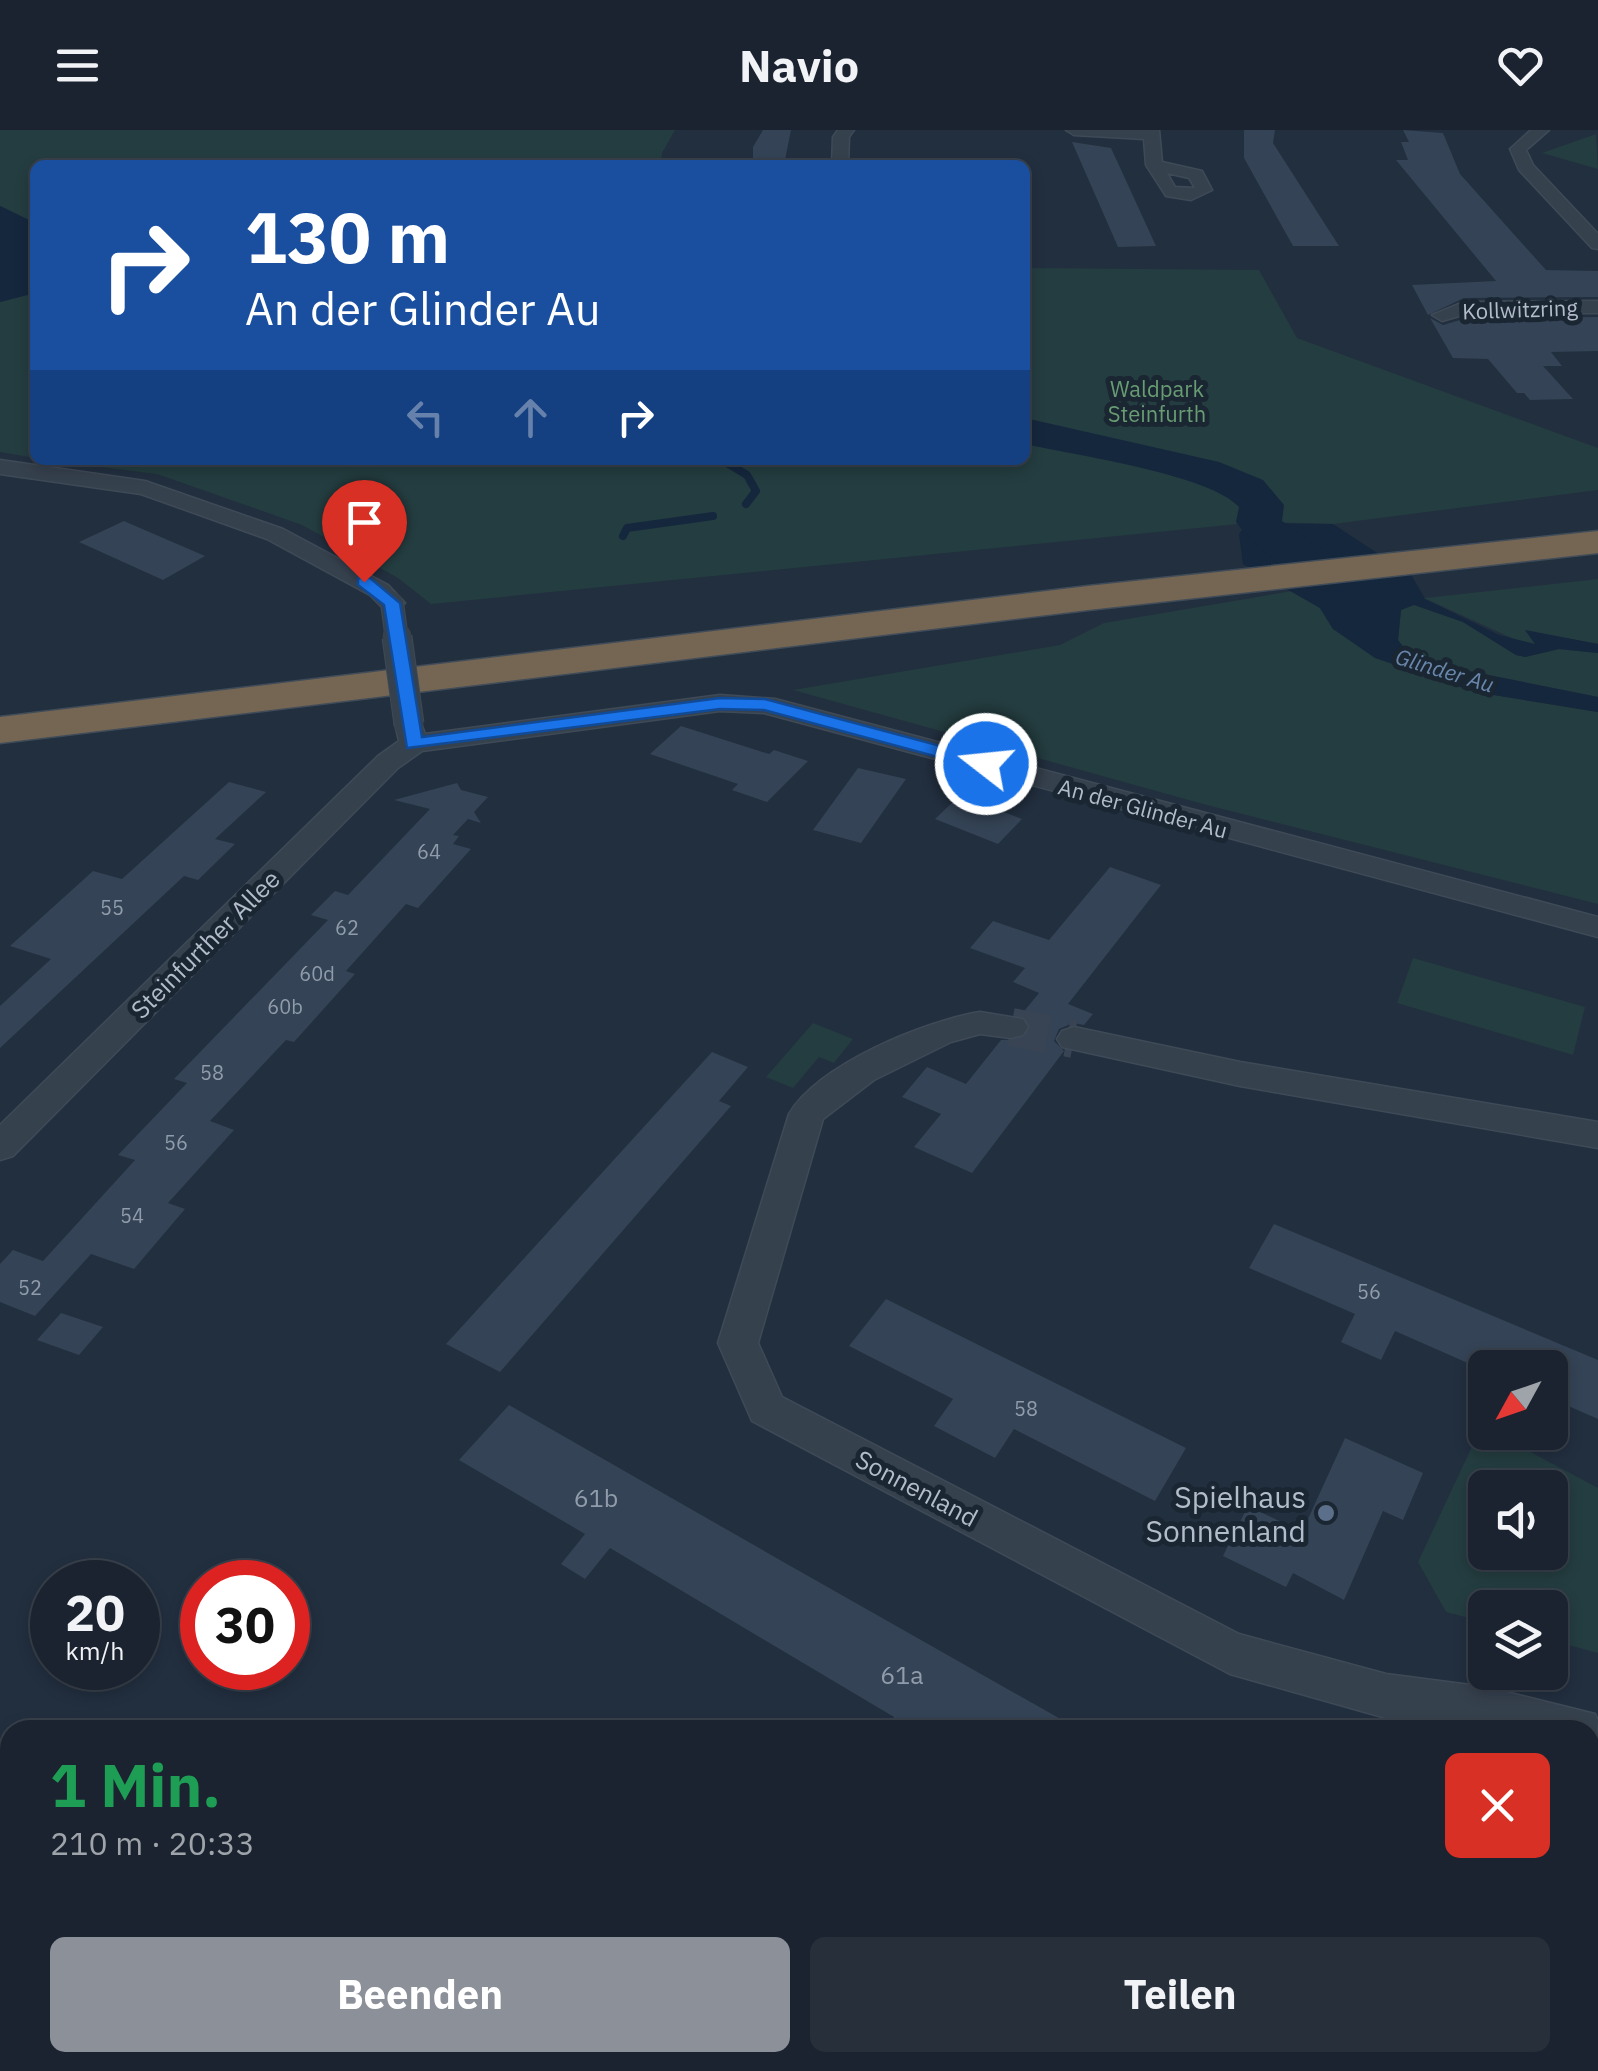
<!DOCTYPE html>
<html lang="de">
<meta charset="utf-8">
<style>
:root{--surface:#1a232f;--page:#272f3b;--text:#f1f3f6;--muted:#9fa4aa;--line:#38404b;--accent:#8c9099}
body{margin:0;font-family:"IBM Plex Sans",sans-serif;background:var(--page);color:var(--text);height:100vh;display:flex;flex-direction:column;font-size:38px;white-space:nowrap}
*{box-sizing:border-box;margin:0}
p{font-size:32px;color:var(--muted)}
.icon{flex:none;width:55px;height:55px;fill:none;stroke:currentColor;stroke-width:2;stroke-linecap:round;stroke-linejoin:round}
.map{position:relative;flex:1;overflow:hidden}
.drawer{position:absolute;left:0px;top:1590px;width:1600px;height:352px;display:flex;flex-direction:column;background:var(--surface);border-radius:30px 30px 0 0;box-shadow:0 5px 15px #0003,0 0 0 2px var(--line)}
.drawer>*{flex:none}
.banner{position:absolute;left:30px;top:30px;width:1000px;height:305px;border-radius:15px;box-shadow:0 5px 15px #0003,0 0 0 2px var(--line);background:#1a4fa0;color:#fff;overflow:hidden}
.needle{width:65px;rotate:230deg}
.buttons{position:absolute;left:1468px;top:1220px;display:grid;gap:20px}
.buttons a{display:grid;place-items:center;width:100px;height:100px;border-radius:15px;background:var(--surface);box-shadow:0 5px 15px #0003,0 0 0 2px var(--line);font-size:50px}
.speed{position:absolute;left:30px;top:1430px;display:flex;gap:20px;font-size:50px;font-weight:700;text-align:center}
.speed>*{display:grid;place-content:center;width:130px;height:130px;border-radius:50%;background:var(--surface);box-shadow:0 5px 15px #0003,0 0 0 2px var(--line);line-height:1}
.speed small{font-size:25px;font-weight:400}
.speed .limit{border:15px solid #d22;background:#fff;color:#111}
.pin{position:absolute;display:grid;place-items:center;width:85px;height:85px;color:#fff;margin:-102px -42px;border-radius:50% 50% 50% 0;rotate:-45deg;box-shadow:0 0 10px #0007}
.pin .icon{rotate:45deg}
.me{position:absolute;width:110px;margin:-55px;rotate:286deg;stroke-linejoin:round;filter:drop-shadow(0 0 8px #0008)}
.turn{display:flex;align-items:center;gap:35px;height:210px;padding:0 50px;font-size:45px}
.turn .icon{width:130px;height:130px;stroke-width:2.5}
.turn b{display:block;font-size:70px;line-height:85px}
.lanes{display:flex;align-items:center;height:95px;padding:0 50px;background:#0003;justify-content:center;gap:50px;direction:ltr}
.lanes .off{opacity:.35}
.round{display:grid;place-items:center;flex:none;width:105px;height:105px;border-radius:15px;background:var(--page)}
.headline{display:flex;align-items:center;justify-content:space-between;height:170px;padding:0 50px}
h1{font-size:60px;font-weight:700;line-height:75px;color:#1e9e55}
.button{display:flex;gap:20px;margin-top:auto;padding:20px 50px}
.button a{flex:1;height:115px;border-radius:15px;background:var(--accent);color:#fff;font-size:40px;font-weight:700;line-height:115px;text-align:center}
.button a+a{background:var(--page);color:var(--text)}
header{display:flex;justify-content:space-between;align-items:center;height:130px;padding:0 50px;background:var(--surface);font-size:45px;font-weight:700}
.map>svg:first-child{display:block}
</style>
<header><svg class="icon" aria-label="menu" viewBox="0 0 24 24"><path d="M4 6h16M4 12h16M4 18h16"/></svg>Navio<svg class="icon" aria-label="heart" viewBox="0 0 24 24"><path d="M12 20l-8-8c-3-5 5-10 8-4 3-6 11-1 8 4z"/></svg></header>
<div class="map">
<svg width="1598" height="1941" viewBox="0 0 1598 1941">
<rect width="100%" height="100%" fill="#222f3f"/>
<path fill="#243d40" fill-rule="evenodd" d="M0,0H675L662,23L661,35H35V93L0,76Z
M1596,4L1598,39L1542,23Z
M1025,138L1259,140L1297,208L1598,318V360L1333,394L1259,392L431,474L398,448L302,395L157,344L46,330H1025Z
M35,163V328L0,322V172Z
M1598,449V514L1527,501L1536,515H1527L1426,469L1416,475L1463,492L1516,525L1525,527L1559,519L1598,523V567L1453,538L1408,523L1398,510L1401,479L1425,468Z
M1292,461L1320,478L1333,499L1475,562L1598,582V774L1203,674L793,560L1060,515L1104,493Z
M1413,828L1585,877L1573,925L1397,873Z
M813,893L853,909L834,933L819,927L793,958L766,947Z
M1482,1295L1485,1302L1495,1303L1598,1358V1523L1550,1510V1478H1485V1492L1446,1482L1418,1432ZM1485,1358H1550V1422H1485Z"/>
<path fill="#15273d" d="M0,76L35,93V163L0,172Z
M1247,393L1333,394L1412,446L1425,469L1499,505L1535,514L1525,500L1598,514V523L1559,519L1525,527L1516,525L1463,492L1414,475L1401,480L1398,510L1408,523L1453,538L1598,567V582L1475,562L1375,528L1333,499L1320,478L1243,434L1239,404Z"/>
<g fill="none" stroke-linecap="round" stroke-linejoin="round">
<path stroke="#15273d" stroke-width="8" d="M722,330L747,345L756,361L746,374
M623,406L627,398L713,386"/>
<path fill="#15273d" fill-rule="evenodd" d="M1025,288L1219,332L1263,350L1284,375L1282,391L1351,439L1358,449L1351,459C1339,462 1330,464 1319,459C1294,449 1252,414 1236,392L1239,377C1209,344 1073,325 1025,314Z"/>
</g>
<path fill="#344355" d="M763,0H791L784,35H753V17Z
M1244,0H1275L1273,13L1339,116H1293L1244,28Z
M1403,0L1443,3L1460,44L1546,140L1598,141V167L1464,168L1428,185L1412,155L1496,151L1396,30H1408L1401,12H1409Z
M1072,12L1111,18L1156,116L1118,117Z
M1598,187V221L1551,222L1562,236H1543L1573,269L1530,270L1524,263H1517L1488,229L1453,228L1430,188L1443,195L1467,188Z
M124,391L140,398L205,426L163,450L79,412Z
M681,596L769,624L774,620L808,631L767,672L732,660L738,654L650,624Z
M858,638L906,649L861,713L813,700Z
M229,652L266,662L215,709L235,714L198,750L184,746L0,918V876L51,829L10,816L93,741L122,749Z
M457,653L461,660L488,667L474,682L481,693L468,689L453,705L459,706L453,714L471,719L418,778L406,774L346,841L355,844L294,912L286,910L210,991L234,1000L168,1073L185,1079L134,1139L91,1124L35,1186L0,1172V1134L13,1120L43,1131L135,1030L118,1025L187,953L174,949L328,790L311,785L335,761L348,765L430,679L394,670Z
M960,665L1022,689L998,714L935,689Z
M1110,737L1161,755L1068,874L1093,884L1084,895L1073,893L1059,899L1054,911L1064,921L972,1043L914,1017L941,984L902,967L927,937L966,954L1001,910L1024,909L1031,899L1021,885L1039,863L1013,852L1025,838L970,818L993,791L1049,810Z
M712,922L748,937L719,971L731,976L500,1242L446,1214Z
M1274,1094L1598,1230V1289L1550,1268V1238H1479L1395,1201L1381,1230L1341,1212L1355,1184L1249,1138Z
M886,1169L1186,1318L1155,1371L1014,1299L995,1328L934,1296L953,1269L849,1216Z
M61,1183L103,1197L79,1225L37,1210Z
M509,1275L794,1438L1080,1600H886L894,1587L610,1418L585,1449L561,1434L585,1404L459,1330Z
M1345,1308L1423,1343L1403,1390L1383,1381L1344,1470L1293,1443L1286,1457L1223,1426L1248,1376L1302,1402Z"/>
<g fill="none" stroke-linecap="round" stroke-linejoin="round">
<path stroke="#384454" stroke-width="38" stroke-dasharray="38 19" stroke-linecap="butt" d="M1011,897L1074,909"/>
<g stroke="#3f4a57" stroke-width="3">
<path id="minor" d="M838,0H854L849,7L848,35H832L833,7Z
M1066,0H1159L1162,32L1202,41L1212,60L1191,70L1166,66L1146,35L1144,9L1074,5ZM1167,43L1189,48L1195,58L1175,57Z
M1531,0H1549L1526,20L1533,35L1598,104V119L1592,118L1519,40L1510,19Z
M1598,171V183L1466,184L1442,191L1432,185L1464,172Z
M0,330L145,351L283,399L388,455L405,473L392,481L383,478L370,465L267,409L141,364L0,344Z
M720,565L775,569L1598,787V807L764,583L720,581L422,621L398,638L13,1026L0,1030V995L378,626L399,611L395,594L399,588H419L425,604Z
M980,882L1023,889L1028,897L1023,905L1011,908L980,904L951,912L874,950L823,989L758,1213L782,1267L1239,1504L1386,1544L1486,1557L1595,1584L1598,1591L1595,1616L1590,1618V1600H1476L1386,1588L1230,1544L752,1291L718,1213L789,984C819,934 925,891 980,882Z
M1074,897L1240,932L1598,992V1018L1240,956L1062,917L1057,909L1062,901Z"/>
</g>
<g stroke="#3f4a57" stroke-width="3">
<path id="tertiary" d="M0,1862L10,1866V1931L0,1927Z
M45,1932H124L128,1941H49Z"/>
</g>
<g stroke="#414c59" stroke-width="3">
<path id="motorway" d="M1598,401V423L1088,480L0,613V587L1088,456Z"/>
</g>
<use href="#minor" fill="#36414e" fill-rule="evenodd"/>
<use href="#tertiary" fill="#36414e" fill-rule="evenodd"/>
<use href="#motorway" fill="#756653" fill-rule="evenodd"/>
<g stroke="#3f4a57" stroke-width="24" stroke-linecap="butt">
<path id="minor-bridge-far1" d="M392,473L397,509"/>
</g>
<g stroke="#3f4a57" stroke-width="31" stroke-linecap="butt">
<path id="minor-bridge" d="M397,507L409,594"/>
</g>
<use href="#minor-bridge-far1" stroke="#36414e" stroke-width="22"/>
<use href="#minor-bridge" stroke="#36414e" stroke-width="29"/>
</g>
<path fill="#1a73e8" stroke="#114b97" stroke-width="2.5" d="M358,448H370L400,473L422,607L720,568L765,569L993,630L995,634L986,640L764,580L720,579L407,618L384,475L358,455Z"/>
<circle fill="#5c6f8a" stroke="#1b2633" stroke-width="4" cx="1326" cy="1383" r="10"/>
<g text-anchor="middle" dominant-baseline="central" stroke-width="10" stroke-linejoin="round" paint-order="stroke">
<g font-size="20" fill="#909cab">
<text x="429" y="721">64</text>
<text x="112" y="777">55</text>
<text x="347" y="797">62</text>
<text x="317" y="843">60d</text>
<text x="285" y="876">60b</text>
<text x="212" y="942">58</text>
<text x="176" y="1012">56</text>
<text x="132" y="1085">54</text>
<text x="30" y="1157">52</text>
<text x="1369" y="1161">56</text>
<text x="1026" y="1278">58</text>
</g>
<g font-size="22" fill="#b2bcca" stroke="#1b2633">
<text transform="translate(1520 179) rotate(-2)">Kollwitzring</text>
<text transform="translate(1143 678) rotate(15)">An der Glinder Au</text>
</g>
<g font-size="22" fill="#689c72" stroke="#1b2633">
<text x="1157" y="258">Waldpark<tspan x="1157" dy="25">Steinfurth</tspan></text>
</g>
<g font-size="22" font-style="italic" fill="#6987ab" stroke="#1b2633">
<text transform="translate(1445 540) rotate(17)">Glinder Au</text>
</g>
<g font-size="25" fill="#b2bcca" stroke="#1b2633">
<text transform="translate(205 814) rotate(-45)">Steinfurther Allee</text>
<text transform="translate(917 1358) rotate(28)">Sonnenland</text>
</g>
<g font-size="25" fill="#909cab">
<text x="596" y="1367">61b</text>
<text x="902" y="1544">61a</text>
</g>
<g font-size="30" fill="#b2bcca" stroke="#1b2633" text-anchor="end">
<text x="1306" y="1366">Spielhaus<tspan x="1306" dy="34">Sonnenland</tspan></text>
</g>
</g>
</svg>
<div class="buttons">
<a><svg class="needle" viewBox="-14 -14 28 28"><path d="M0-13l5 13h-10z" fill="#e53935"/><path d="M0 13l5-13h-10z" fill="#9fa4aa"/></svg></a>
<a><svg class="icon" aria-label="sound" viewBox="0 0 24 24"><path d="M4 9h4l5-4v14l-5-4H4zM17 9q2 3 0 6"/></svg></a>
<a><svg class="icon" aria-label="layers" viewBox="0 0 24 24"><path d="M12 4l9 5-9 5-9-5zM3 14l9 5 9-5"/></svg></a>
</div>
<div class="speed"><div>20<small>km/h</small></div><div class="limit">30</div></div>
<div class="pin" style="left:364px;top:452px;background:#d93025"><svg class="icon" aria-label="arrive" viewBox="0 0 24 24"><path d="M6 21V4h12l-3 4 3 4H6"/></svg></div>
<svg class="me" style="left:986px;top:634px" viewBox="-20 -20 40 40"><circle r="17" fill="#1a73e8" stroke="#fff" stroke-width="3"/><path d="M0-11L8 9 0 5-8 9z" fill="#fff"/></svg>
<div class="banner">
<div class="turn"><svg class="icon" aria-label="right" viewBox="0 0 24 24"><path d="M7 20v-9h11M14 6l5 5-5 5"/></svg><div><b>130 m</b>An der Glinder Au</div></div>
<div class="lanes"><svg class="icon off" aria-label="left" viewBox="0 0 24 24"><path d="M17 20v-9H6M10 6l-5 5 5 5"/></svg><svg class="icon off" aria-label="ahead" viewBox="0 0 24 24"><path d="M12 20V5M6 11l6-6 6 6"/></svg><svg class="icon" aria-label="right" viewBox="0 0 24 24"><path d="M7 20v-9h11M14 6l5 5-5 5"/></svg></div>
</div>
<section class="drawer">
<div class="headline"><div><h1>1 Min.</h1><p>210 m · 20:33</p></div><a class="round" style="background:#d93025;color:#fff"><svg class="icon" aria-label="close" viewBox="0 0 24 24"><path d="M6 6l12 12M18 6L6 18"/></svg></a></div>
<div class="button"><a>Beenden</a><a>Teilen</a></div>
</section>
</div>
